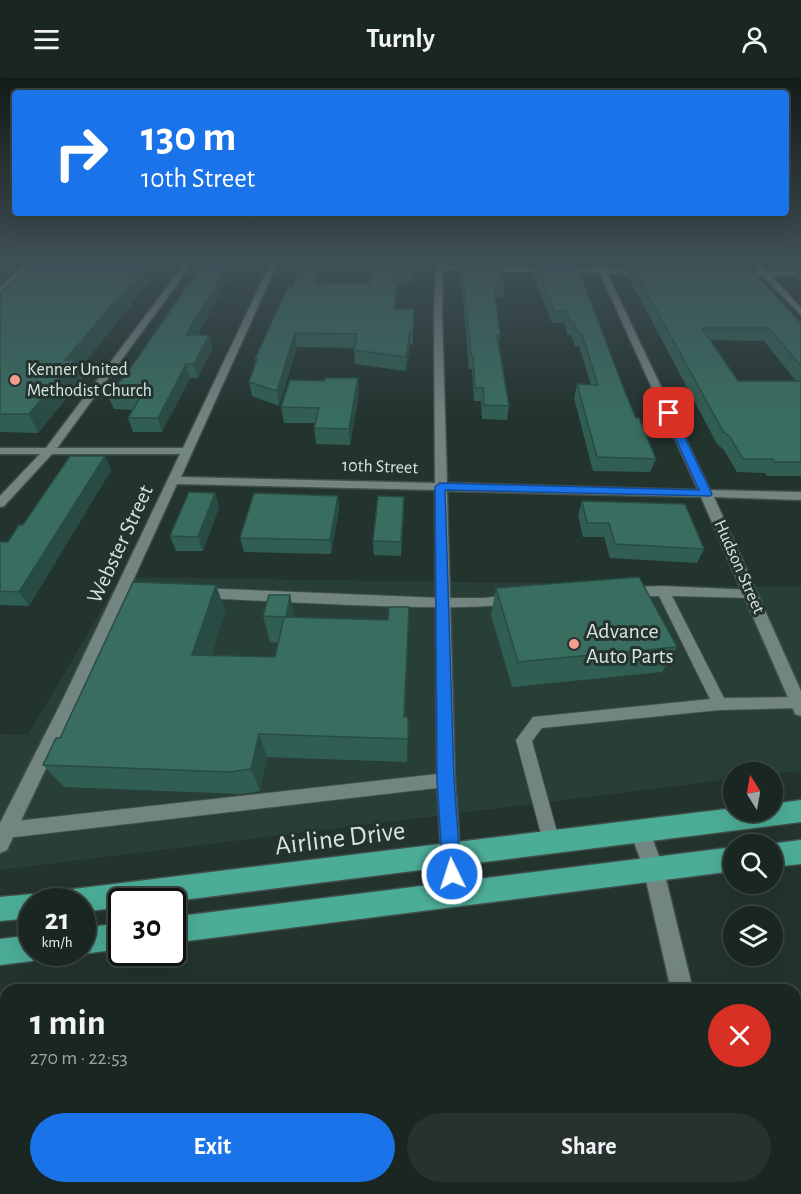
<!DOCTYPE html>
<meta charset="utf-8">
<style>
:root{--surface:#1a2622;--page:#27322f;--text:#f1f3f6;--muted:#9fa5a5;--line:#384340;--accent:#1a73e8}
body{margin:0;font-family:"Alegreya Sans",sans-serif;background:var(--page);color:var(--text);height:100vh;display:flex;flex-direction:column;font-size:22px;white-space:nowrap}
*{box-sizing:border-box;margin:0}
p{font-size:20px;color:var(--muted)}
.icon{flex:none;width:33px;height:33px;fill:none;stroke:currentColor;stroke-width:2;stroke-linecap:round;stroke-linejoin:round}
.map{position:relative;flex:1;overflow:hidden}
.details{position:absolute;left:0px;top:906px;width:801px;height:210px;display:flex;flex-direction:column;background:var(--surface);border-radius:18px 18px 0 0;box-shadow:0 6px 24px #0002,0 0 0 2px var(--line)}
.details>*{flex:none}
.hud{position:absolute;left:12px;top:12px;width:777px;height:126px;border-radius:6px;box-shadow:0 6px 24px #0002,0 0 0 2px var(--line);background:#1a73e8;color:#fff;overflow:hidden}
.needle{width:39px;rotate:349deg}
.tools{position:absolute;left:723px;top:684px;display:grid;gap:12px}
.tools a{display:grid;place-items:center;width:60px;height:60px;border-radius:50%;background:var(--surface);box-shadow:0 6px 24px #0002,0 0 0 2px var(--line);font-size:30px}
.speed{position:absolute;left:18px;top:810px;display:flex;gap:12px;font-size:30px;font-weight:700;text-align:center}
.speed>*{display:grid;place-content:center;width:78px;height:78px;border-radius:50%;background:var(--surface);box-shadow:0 6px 24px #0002,0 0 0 2px var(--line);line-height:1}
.speed small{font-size:15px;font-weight:400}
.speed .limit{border:3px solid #111;border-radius:9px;background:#fff;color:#111}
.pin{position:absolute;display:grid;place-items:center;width:51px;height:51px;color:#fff;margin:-26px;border-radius:12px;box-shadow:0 3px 9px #0006}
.me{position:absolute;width:66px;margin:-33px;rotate:356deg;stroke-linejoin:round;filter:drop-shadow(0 0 4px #0008)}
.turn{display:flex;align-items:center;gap:21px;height:126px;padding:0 30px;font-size:27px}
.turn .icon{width:78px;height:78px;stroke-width:2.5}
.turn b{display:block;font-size:42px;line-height:51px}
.round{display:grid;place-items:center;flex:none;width:63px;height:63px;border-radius:32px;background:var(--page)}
.overview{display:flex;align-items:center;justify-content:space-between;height:102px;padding:0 30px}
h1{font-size:36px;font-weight:600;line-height:45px}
.button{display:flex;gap:12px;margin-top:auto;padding:12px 30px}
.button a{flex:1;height:69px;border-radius:36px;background:var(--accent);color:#fff;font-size:24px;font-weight:600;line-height:69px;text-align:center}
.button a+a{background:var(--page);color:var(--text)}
header{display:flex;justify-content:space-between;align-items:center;height:78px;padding:0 30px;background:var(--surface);font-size:27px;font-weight:600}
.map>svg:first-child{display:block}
</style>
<header><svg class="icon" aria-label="menu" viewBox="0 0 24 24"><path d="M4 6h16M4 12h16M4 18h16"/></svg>Turnly<svg class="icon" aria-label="person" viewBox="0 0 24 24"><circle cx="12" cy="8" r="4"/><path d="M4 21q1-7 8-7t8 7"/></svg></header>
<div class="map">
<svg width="801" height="1116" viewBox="0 0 801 1116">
<rect width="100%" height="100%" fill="#23332e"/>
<path fill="#283f38" d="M121,499L801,509V693L773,696L772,694H734L733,701L0,792V656L28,657Z
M795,1034H801V1116H757L755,1110H795Z"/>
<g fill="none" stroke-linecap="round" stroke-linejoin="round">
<g stroke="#414e4b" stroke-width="2">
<path id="lane" d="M663,508L754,512L756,515L750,520L672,518L724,620L798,619L801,620V630L720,632L542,650L532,663L560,765L557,771L551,774L545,771L516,662L533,639L710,621L659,518L629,519L623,514L629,509Z
M201,510L443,520H484L511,517L517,522C505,539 239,521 201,520L195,515Z
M446,695L452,697L454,702L452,707L446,709L7,760L0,756L1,746L7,744Z"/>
</g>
<g stroke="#414e4b" stroke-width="3">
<path id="street" d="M29,184H36L0,215V209Z
M186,184H193L57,370H183L271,184H278L181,399L435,405L434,236L436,184H444L443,188L598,191L595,184H602L605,191L652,192L649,196L607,195L710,412L801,414V422L714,419L801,613V638L795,636L793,631L701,419L447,413L455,702L463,815L460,822L453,825L446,822L443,815L437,702L435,412L177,406L78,623L7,772L0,775V745L63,621L180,376H52L4,428L0,429V418L40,376H0V370H46ZM443,192L600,195L698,412L447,405L442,236Z
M751,184H758L767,193L801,194V198H771L801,230V237L763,198L736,197L732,195L736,193H758Z
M640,744L647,746L663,789L693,912H671L643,789L630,753L633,746Z
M714,1110H740L741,1116H715Z"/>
</g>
<g stroke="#414e4b" stroke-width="3">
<path id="highway" d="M801,722V744L167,824H122V829L82,834V824H53L56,815L65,812L734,730V734H772V726Z
M801,762V786L772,789V766H769Z
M734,769V793L172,865V839Z
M32,816L41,819L43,824H32V840L0,843V819Z
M122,845V871L82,876L79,874H82V850Z
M32,857V874H43L41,879L32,883L0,887V861Z"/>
</g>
<use href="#lane" fill="#738580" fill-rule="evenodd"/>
<use href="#street" fill="#738580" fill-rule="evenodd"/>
<use href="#highway" fill="#4cad97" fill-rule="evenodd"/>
</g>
<path fill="#315e53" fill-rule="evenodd" d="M204,184H238L197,257H209L212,270L198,300H190L162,354H133L128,340L133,332L114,331L108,318L130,291Z
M414,184L412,205H398L395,231H414L413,266H410L406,293L355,286L354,270L297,269L279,328L252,318L249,304L256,286L255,281L321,206H369L373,197Z
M462,184H500L504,207L503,219H496L500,257L499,268L509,328L507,342L482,341L481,323H474L472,291H469L461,200L462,188H464V186H462Z
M529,184H569L636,340L656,381L650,394L593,393L574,320L577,306L591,307L579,268H575L571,257H567L564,245H552L533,196L535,187H530Z
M621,184H739L737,188L801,245V398H767L765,395L737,394L724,372L717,366L628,198L630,189H623ZM710,262L764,263L796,303H738Z
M780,184H801V205L796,200L800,192L787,191Z
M0,215L79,292L83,300L38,355L0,354Z
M359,316L350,367L316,366L314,350L315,345H284L281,329Z
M105,378L111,392L29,528L0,527V464H8L23,447Z
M215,415L219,429L203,473H176L170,458Z
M338,418L339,432L331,476L244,474L240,460Z
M582,423L704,471L697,485L610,480L604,459H583L578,437Z
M404,433L401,478L374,477L373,463Z
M216,507L225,533L211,578L275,579L278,565L270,564L263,538L388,542L409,529L405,639H408L407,684L267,679L260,713L241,716L64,709L43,687L60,660Z
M496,510L677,569L662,594L512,609L491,537Z"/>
<path fill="#284c43" d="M0,184H7L0,189Z
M149,184H166L79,292L83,300L38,355L29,336L65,282Z
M229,184H238L190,270L186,257Z
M323,184H328L317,218L316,206Z
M398,193V205L394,244V231Z
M410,253V266L406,293V279Z
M295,255L297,269L279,328L277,313Z
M209,257L212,270L198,300L194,286Z
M186,286L190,300L162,354L158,340Z
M358,300L359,316L350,367L349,351Z
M105,378L111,392L29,528L19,514Z
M215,415L219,429L203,473L198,459Z
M338,418L339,432L331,476L330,462Z
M404,419V433L401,478V464Z
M216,507L225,533L203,602L192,577Z
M290,517L296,544L286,539Z
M409,529L408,555L404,663V639Z
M259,656L267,679L260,713L251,691Z"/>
<path fill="#396d60" stroke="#284c43" stroke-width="1.5" d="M36,184H149L65,282H75L29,336H0V215Z
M204,184H229L186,257H209L194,286H186L158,340H128L141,318H108L130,291Z
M301,184H323L316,206H369L371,197H373L375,184H413V193H398L394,231H414L413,253H410L406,279L354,272L357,256L295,255L277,313L249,304L257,281H255L288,209H292Z
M464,184H500L504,207H494L500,257H497L509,328L484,327L483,310H475L473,278H471L462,188H465Z
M535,185H576L625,314L636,340H639L656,381L597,379L577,306L598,307L582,256H578L574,244H570L566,233H554Z
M631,186L749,189L801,245V288L769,250H702L738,303H801V384H775L773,381H743L730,359L723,353Z
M325,300H358L349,351L314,350L319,330L281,329L290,302L324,303Z
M70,378H105L19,514L0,513V464H8L19,447H23Z
M189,414L215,415L198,459L170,458Z
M254,415L338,418L330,462L240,460Z
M378,418L404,419L401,464L373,463Z
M582,423L685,426L704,471L615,466L609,445H587Z
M639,499L677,569L518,584L496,510Z
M133,504L216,507L192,577L275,579L284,539L388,542L389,529H409L404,639H408V661L259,656L251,691L230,694L43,687L56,660H60Z
M269,517H290L286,539L263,538Z"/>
<linearGradient id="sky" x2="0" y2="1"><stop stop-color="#131c19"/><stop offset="0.54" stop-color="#3f5057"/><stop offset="1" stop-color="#3f5057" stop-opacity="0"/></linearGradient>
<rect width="801" height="340" fill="url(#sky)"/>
<path fill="#1a73e8" stroke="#114b97" stroke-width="1.5" d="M669,332L673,335L712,416L710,418L445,412L454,702L461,796L458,802L452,805L446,802L443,796L437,702L435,409L440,405L699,412L664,335Z"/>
<g fill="#f49d8c" stroke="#23332e" stroke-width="2">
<circle cx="15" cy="302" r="6"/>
<circle cx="574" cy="566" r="6"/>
</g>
<g text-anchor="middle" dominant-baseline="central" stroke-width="6" stroke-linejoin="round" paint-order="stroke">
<g font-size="18" fill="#d9e3e0" stroke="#23332e" text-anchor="start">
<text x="27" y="292">Kenner United<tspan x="27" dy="21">Methodist Church</tspan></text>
</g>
<g font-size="18" fill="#d9e3e0" stroke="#23332e">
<text transform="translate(380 389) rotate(2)">10th Street</text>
<text transform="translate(739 489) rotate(66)">Hudson Street</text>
</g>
<g font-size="22" fill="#d9e3e0" stroke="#23332e">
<text transform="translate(120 466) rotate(-65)">Webster Street</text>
</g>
<g font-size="22" fill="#d9e3e0" stroke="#23332e" text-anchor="start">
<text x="586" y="553">Advance<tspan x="586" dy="25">Auto Parts</tspan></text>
</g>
<g font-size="27" fill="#d9e3e0" stroke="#23332e">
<text transform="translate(340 760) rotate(-7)">Airline Drive</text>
</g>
</g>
</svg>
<div class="tools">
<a><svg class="needle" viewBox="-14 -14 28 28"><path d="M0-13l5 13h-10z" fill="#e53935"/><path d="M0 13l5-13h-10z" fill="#9fa5a5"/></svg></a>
<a><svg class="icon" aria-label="search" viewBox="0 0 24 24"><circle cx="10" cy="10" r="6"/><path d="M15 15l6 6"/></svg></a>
<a><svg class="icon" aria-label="layers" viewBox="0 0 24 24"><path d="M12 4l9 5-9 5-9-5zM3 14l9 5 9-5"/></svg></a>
</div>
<div class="speed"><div>21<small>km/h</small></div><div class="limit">30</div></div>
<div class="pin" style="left:669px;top:335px;background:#d93025"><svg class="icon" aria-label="arrive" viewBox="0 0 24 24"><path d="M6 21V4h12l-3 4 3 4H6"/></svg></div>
<svg class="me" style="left:452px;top:796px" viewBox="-20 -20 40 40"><circle r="17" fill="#1a73e8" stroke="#fff" stroke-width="3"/><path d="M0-11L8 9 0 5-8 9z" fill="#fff"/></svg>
<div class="hud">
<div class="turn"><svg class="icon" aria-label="right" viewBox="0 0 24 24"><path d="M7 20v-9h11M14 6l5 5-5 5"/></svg><div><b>130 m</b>10th Street</div></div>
</div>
<section class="details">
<div class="overview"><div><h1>1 min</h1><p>270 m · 22:53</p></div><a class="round" style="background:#d93025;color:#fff"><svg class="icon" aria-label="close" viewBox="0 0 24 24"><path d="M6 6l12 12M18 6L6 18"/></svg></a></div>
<div class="button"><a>Exit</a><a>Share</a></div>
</section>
</div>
